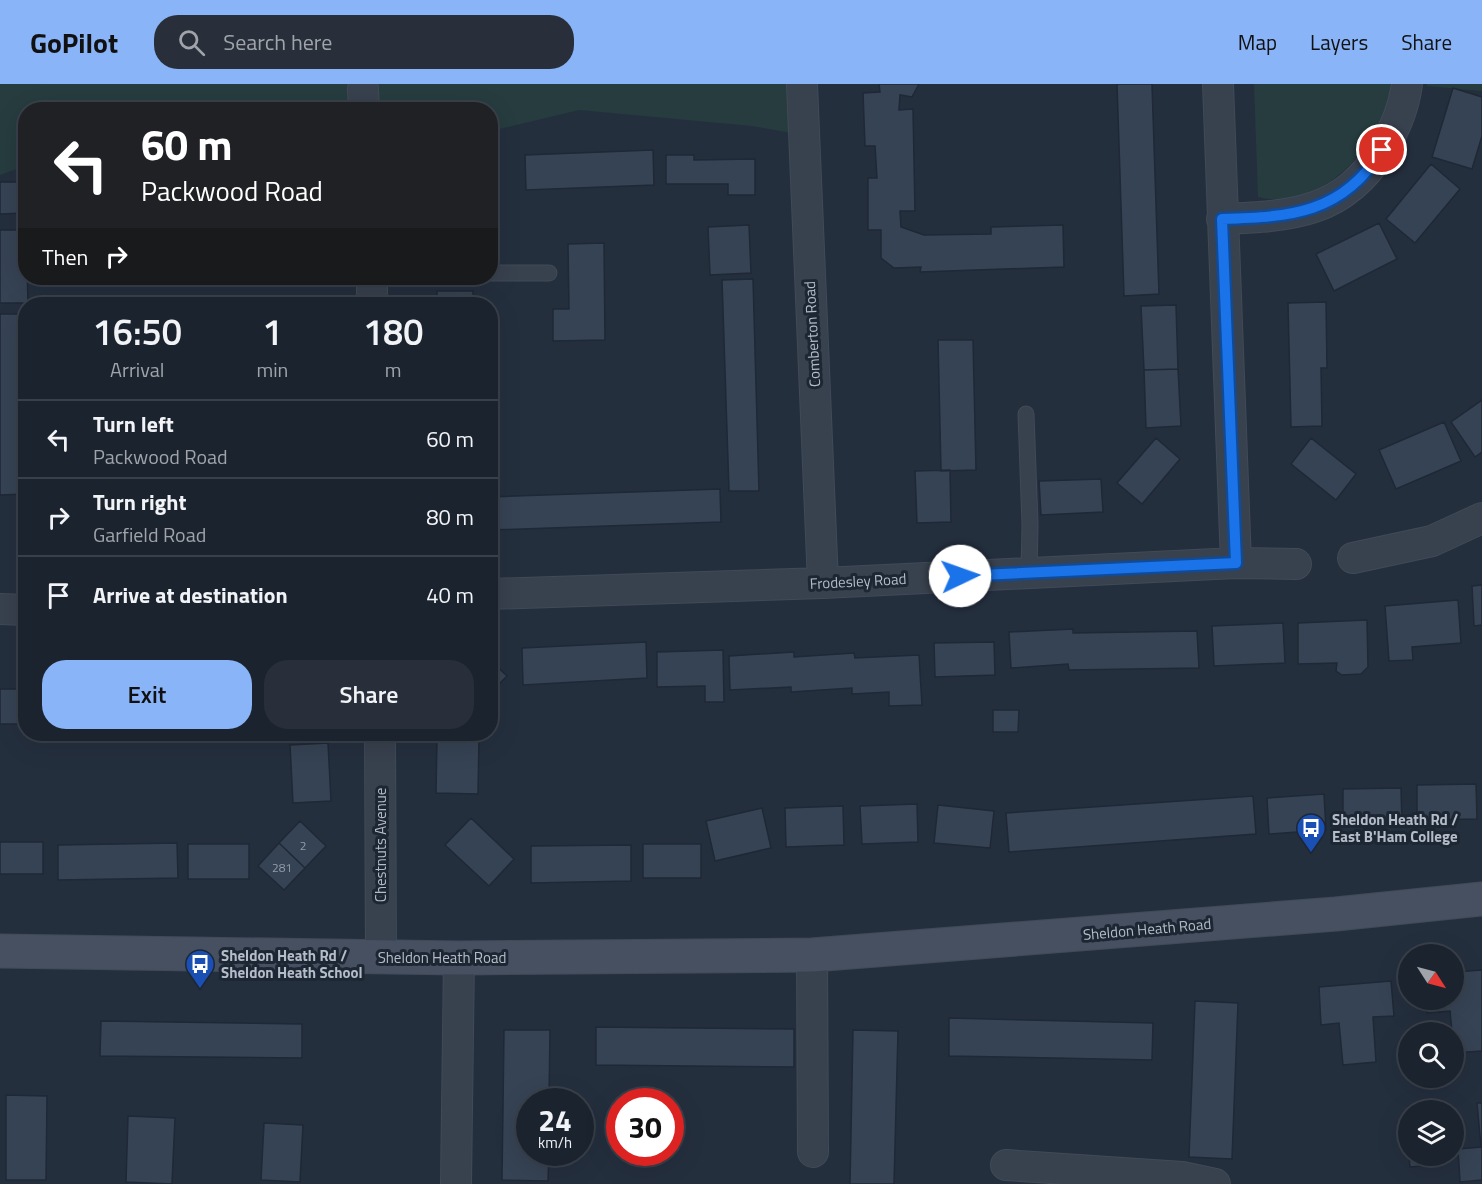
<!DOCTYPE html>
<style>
:root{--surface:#1b232e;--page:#282f3a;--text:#f1f3f6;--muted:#a0a4aa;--line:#39404a;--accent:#8ab4f8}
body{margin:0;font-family:"Titillium Web",sans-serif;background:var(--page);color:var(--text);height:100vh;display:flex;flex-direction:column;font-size:22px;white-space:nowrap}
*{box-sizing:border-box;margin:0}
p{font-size:20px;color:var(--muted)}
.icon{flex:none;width:33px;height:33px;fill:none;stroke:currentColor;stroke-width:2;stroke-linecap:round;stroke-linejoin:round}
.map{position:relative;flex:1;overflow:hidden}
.side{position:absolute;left:18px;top:213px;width:480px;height:444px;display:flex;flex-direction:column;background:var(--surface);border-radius:24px;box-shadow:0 6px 24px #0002,0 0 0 2px var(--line)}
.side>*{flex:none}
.guide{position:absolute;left:18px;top:18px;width:480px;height:183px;border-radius:24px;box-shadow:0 6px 24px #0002,0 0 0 2px var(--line);background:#202124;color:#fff;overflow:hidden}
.needle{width:39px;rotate:126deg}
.tools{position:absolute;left:1398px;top:860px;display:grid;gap:12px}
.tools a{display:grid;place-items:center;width:66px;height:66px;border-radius:50%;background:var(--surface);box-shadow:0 6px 24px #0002,0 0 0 2px var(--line);font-size:30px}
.speed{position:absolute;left:516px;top:1004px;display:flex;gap:12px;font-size:30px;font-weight:700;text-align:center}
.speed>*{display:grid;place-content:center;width:78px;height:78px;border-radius:50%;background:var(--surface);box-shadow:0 6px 24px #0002,0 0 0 2px var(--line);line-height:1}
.speed small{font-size:15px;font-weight:400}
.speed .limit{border:9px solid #d22;background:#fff;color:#111}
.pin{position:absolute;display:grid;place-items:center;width:51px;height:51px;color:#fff;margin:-26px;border:3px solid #fff;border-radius:50%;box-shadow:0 2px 6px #0007}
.me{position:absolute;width:66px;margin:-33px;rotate:87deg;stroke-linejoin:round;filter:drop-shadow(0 0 4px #0008)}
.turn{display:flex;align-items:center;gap:21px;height:126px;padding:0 24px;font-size:27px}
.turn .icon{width:78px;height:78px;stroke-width:2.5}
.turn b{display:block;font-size:42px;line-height:51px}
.then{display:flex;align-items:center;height:57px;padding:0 24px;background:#0003;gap:12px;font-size:22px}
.eta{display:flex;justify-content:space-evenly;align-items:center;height:102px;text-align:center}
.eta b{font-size:36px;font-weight:600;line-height:42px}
.primary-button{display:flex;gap:12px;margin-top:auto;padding:12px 24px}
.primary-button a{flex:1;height:69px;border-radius:24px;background:var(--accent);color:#111;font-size:24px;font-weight:600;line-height:69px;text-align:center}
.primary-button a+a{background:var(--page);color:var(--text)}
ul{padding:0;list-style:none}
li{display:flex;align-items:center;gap:18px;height:78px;padding:0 24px;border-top:2px solid var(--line)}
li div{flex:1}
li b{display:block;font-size:22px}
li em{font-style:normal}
header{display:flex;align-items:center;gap:36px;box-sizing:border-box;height:84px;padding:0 30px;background:var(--accent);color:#111}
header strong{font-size:28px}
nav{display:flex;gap:33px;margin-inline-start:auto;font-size:21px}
.search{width:420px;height:54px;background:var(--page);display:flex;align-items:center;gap:15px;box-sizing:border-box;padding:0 21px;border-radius:24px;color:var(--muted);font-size:22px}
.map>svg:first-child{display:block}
</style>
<header>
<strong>GoPilot</strong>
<div class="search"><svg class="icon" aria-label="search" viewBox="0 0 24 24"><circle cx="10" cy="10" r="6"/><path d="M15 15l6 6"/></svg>Search here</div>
<nav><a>Map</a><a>Layers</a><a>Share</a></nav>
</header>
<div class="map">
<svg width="1482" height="1100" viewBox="0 0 1482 1100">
<rect width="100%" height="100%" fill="#242f3e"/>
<path fill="#263c3f" d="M0,0H798L803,51L752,42L579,26L491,47L490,26H26L25,82L0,91Z
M1254,0H1394C1390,13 1387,28 1380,40C1357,84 1310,126 1258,113Z
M1427,0H1482V7L1427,2Z"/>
<path fill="#364354" stroke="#1f2835" stroke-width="1.5" d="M879,0H919L912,13L900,11L899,26L913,25L915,127H900L901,143L924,151L991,150V143L1063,141L1064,183L920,188L921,183L894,184L881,174V146H868V94H877L875,62H865L863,9L880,8Z
M1117,0H1152L1159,210L1124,212Z
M1453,4L1482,13V52L1472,85L1432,73Z
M653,66L654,101L526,106L525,71Z
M666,71H694V76L755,75V111H728V100H666Z
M1431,80L1460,105L1415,159L1386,135Z
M0,98H26V129L0,130Z
M1379,139L1397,175L1334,207L1316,170Z
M749,141L751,189L710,191L708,143Z
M0,146H26L28,219H0Z
M604,159L605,256L553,257V225H569L568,160Z
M269,194H305V200L269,201Z
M753,195L759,407H729L722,196Z
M437,207H473V220H437Z
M310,214V220H271V216Z
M1326,218L1327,284H1321L1322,342L1291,343L1288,219Z
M1176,221L1178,285L1144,286L1141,222Z
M0,230H23L26,410L0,411Z
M938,256H973L976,386L941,387Z
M1178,285L1181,342L1146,344L1144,286Z
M1482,316V368L1475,373L1451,338Z
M1444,338L1461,377L1396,405L1379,366Z
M1156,354L1180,375L1142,420L1117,399Z
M1311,354L1356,390L1336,416L1291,380Z
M950,386L951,438L917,439L915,387Z
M1101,395L1103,428L1041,431L1039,397Z
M720,405L721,438L490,446V413Z
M1482,501V541L1474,542L1472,502Z
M1458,516L1461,559L1412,563L1413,576L1389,577L1385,522Z
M1367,536L1368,583L1361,590L1342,591L1336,587L1337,579L1298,580V539Z
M1283,539L1285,579L1214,582L1212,542Z
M1073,545V549L1197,547L1199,584L1069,586L1068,580L1011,584L1009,548Z
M646,558L647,594L523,601L522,564Z
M994,558L995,591L935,593L934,559Z
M723,566L724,618H705V602L657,603V568Z
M794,568V573L854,569L855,574L919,571L922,621L889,622V608L852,610V604L791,608V603L730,606L729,572Z
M490,576L507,592L490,609Z
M0,605H26V640H0Z
M993,626H1019L1018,648H993Z
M437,652L479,653L478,710L436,709Z
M328,659L331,717L293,719L290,661Z
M1476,700L1477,735L1417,736V701Z
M1401,704L1402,740L1343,742V705Z
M1324,710L1326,746L1269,750L1267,714Z
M1253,712L1256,750L1009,768L1006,729Z
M917,720L918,758L862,760L860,722Z
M938,721L994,727L990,764L934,759Z
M843,722L844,761L786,763L785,724Z
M762,724L771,764L715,777L706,737Z
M471,734L514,775L489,802L445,761Z
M300,737L326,762L305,784L279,759Z
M0,758H43V790H0Z
M177,759L178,794L58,796V761Z
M279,759L305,784L284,806L258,782Z
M188,760H249V795H188Z
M643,760H701V794H643Z
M631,761V797L531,799V762Z
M1482,886V967L1454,969L1450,927L1427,929L1426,915H1454V888Z
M1391,897L1394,932L1373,933L1376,978L1343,981L1339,939L1321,941L1319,903Z
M1195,917L1238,919L1232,1075L1189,1073Z
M949,934L1153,939L1152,976L949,972Z
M101,937L302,940V974L100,972Z
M596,943L794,945V983L596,981Z
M504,946H550L549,1017H530V1068H549L548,1097L502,1096Z
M853,946L898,947L894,1100H850Z
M6,1011L47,1012L46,1096H6Z
M1477,1019H1482V1096L1460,1098L1458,1065L1481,1063Z
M128,1032L175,1034L172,1100L126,1098Z
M264,1039L303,1041L300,1098L261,1096Z
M1409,1071H1430L1431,1081L1410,1083Z"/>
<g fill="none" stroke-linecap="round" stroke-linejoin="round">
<g stroke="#414a57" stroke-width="17">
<path id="lane" d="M490,189H549
M1026,330L1030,441L1029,489"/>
</g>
<g stroke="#414a57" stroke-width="32">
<path id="street" d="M802,0L823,499
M1218,0L1236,479
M363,5L364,26
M1222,135C1292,132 1343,130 1383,65C1395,45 1404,23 1407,0
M372,194V220
M1353,474L1432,457L1482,434
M490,510L823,499L1236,479L1296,480
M0,525L26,526
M380,650L381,873
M812,871L813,1068
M1006,1081L1182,1093L1215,1100
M456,1100L459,874"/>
</g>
<g stroke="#414a57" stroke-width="35">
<path id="secondary" d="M0,867L459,874L812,871L1336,830L1482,815"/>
</g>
<use href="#lane" stroke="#38414e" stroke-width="15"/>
<use href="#street" stroke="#38414e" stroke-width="30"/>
<use href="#secondary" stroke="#465061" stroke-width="33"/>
</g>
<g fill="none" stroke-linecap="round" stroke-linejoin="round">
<g stroke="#114b97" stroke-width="15">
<path id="route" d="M960,492L1236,479L1222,135C1290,133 1343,130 1382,66"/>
</g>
<use href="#route" stroke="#1a73e8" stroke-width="10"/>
</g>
<defs>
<g id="bus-pin" transform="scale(1.5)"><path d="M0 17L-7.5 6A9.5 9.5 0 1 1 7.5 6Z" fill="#1a4fb4" stroke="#1d2633"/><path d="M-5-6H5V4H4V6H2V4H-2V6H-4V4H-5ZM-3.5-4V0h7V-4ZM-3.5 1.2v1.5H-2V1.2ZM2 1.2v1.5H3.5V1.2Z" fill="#fff"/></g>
</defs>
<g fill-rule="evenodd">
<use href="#bus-pin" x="1311" y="744"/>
<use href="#bus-pin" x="200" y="880"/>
</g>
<g text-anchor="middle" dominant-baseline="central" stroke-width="6" stroke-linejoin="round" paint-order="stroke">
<g font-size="12" fill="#929caa">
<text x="303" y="761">2</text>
<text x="282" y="783">281</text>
</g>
<g font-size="15" fill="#b4bcc9" stroke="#1d2633">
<text transform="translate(812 250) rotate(-93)">Comberton Road</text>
<text transform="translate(858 497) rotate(-3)">Frodesley Road</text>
<text transform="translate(380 761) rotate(-90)">Chestnuts Avenue</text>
<text transform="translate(1147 845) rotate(-5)">Sheldon Heath Road</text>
<text x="442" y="873">Sheldon Heath Road</text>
</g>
<g font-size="15" font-weight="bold" fill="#b4bcc9" stroke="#1d2633" text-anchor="start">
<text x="1332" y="735">Sheldon Heath Rd /<tspan x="1332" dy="17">East B'Ham College</tspan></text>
<text x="221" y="871">Sheldon Heath Rd /<tspan x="221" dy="17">Sheldon Heath School</tspan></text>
</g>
</g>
</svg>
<div class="tools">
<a><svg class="needle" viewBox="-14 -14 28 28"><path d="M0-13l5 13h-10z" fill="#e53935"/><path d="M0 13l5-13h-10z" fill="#a0a4aa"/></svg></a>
<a><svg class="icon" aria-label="search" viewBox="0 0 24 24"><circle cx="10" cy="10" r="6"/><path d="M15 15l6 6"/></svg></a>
<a><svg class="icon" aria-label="layers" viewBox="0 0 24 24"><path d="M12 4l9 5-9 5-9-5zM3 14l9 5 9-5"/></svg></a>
</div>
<div class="speed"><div>24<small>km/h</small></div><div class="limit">30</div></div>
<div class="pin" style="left:1382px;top:66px;background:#d93025"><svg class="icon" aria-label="arrive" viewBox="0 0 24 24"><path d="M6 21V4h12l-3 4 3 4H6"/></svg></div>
<svg class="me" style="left:960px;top:492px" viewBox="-20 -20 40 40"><circle r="19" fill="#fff"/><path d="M0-13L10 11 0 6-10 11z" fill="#1a73e8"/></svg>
<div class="guide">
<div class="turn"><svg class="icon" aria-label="left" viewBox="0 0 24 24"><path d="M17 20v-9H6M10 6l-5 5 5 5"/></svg><div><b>60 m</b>Packwood Road</div></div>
<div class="then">Then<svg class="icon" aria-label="right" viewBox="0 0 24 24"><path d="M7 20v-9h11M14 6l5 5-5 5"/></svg></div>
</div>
<section class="side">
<div class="eta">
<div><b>16:50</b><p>Arrival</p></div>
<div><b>1</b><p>min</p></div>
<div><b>180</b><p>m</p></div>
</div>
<ul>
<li><svg class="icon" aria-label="left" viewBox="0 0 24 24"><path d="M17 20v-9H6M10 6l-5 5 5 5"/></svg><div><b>Turn left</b><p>Packwood Road</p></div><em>60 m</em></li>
<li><svg class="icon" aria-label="right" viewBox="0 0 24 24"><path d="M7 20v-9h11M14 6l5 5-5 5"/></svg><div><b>Turn right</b><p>Garfield Road</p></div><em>80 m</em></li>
<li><svg class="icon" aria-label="arrive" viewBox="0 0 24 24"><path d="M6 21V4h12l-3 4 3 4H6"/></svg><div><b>Arrive at destination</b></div><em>40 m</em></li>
</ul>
<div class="primary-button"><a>Exit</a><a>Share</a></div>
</section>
</div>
